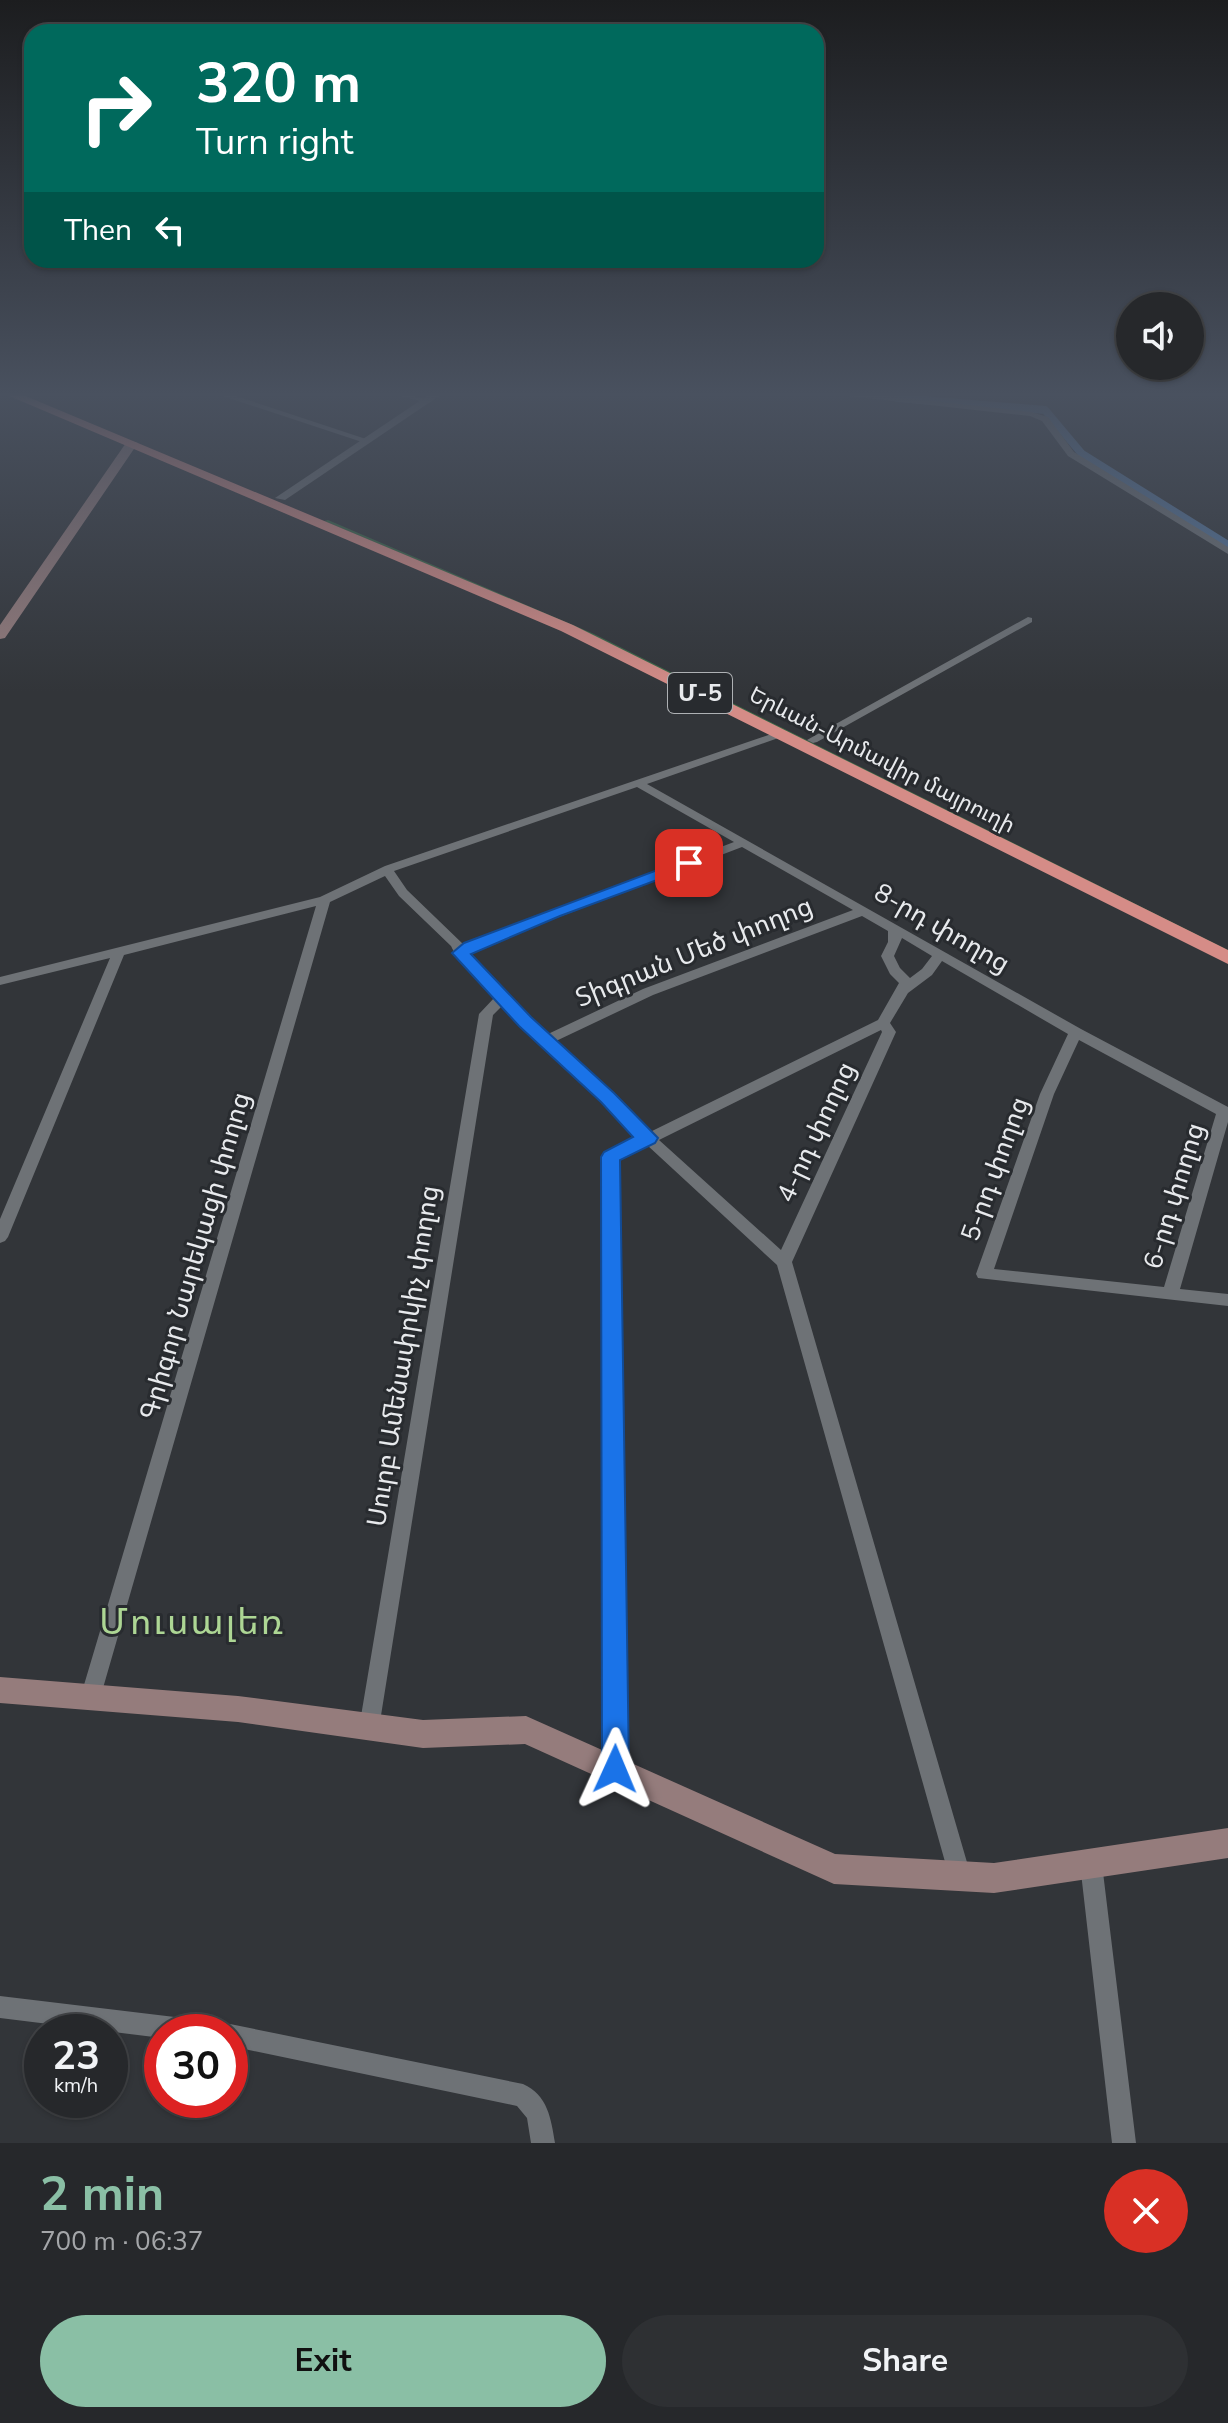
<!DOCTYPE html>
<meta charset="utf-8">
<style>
:root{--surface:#26282b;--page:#2e3033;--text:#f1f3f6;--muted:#a4a6a9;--line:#424447;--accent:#8abfa5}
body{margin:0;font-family:"Nunito Sans","Noto Sans Armenian",sans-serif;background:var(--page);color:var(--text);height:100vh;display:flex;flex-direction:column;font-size:30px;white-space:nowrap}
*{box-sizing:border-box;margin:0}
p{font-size:26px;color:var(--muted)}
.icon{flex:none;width:44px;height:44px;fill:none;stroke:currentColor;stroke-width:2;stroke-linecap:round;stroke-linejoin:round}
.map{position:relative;height:2143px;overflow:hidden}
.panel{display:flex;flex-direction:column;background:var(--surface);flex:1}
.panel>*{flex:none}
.top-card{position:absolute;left:24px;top:24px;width:800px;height:244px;border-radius:24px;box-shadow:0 2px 6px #0004,0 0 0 2px var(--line);background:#00695c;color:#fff;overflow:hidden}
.tools{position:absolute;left:1116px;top:292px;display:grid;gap:16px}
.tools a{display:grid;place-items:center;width:88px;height:88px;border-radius:50%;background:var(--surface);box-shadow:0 2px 6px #0004,0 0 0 2px var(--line);font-size:40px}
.speed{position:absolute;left:24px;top:2014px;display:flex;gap:16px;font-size:40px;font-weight:700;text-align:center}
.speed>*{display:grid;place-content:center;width:104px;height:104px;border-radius:50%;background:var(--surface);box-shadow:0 2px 6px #0004,0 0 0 2px var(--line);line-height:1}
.speed small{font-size:20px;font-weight:400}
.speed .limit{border:12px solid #d22;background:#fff;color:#111}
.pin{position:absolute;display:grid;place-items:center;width:68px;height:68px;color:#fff;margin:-34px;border-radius:16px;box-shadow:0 4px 12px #0006}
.me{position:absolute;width:88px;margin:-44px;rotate:1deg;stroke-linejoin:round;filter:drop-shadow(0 0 6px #0008)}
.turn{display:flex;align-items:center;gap:28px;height:168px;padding:0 40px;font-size:36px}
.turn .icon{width:104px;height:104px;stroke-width:2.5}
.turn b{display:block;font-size:56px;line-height:68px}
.then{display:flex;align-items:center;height:76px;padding:0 40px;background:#0003;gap:16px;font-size:30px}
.round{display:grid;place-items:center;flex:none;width:84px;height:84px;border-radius:42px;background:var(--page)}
.summary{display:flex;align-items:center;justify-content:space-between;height:136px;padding:0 40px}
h1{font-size:48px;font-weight:700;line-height:60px;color:var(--accent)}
.cta{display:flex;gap:16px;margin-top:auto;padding:16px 40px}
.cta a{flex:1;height:92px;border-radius:48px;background:var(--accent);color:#111;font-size:32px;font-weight:700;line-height:92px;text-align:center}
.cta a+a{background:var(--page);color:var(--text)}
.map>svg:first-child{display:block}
</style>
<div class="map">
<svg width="1228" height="2143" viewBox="0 0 1228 2143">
<rect width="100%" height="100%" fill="#323539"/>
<path fill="#3b6746" d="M328,520L594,634L1228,950V954L540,612L324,521Z"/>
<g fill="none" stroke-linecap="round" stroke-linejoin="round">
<path stroke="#55779f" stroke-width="8" d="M898,398L1045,410L1082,454L1228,545"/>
<path fill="#6e7276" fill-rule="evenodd" d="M211,392H224L372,441L365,443Z
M384,392H399L432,401L428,403Z
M826,392H853L1031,412L1048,417L1074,452L1228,547V554L1068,456L1042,421L1030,416L830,394Z
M1028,617L1032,618V622L817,742L813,743L807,740Z
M780,731L786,734L784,736L647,784L1081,1029L1228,1107V1122L1180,1289L1228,1294V1306L978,1278L976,1274L1040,1094L1068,1034L942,961L932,975L908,993L890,1023L896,1032L792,1262L971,1876L967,1883L960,1887L953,1883L949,1876L777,1265L647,1145L618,1160L625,1769L622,1776L615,1779L608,1776L605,1769L604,1157L606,1153L638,1138L503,1005L493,1015L379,1728L376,1735L369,1738L362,1735L359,1728L479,1014L495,997L456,956L451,946L399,896L385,876L330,902L101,1695L98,1702L91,1704L84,1702L81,1695L316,906L124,955L8,1237L5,1241L0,1243V1219L110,958L0,985V977L320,897L385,866ZM637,787L734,842L464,945L407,890L394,871ZM742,847L853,910L643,989L548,1034L469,953L475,949ZM862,916L888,931V942L881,956L890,974L899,983L878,1020L650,1132L556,1041L653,995ZM902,938L932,956L922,969L910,978L900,968L894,956ZM881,1030L882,1032L781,1250L659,1140ZM1079,1040L1216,1114L1164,1287L994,1269L1054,1094Z
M1091,1853L1098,1857L1102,1864L1136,2143H1112L1080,1864L1084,1857Z
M0,1996L208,2021L216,2024L219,2032H162V2038L0,2018Z
M230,2024L523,2084C548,2095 551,2119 555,2143H531L527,2118L517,2106L230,2046V2032H220L222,2027Z"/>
<path fill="#6e7276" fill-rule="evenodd" d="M433,392H445L285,500L275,498Z"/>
<path fill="#957c7c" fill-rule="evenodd" d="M128,440L138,443L5,638L0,639V625Z
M0,1677L238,1696L423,1720L526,1716L835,1854L994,1863L1228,1828V1858L994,1893L834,1884L525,1744L423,1748L238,1722L0,1703Z"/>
<path fill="#d58c87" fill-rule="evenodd" d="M0,392H16L573,625L1228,950V964L561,631Z"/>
</g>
<linearGradient id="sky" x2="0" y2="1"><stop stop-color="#1c1d1f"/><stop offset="0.57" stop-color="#49515f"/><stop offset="1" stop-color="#49515f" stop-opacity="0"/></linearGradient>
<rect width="1228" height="692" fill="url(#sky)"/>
<path fill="#1a73e8" stroke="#114b97" stroke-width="2" d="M689,858L697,863L695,866L560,916L471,954L531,1017L614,1093L658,1138L655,1143L620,1160L629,1769L625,1778L615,1782L606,1778L602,1769L601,1157L604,1152L633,1137L601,1102L519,1026L452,953L464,943Z"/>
<g text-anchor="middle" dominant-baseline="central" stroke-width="6" stroke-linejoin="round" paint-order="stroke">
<g font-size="22" fill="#e8eaed" stroke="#282b2f">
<text transform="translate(882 760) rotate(27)">Երևան-Արմավիր մայրուղի</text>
</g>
<rect fill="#282b2f" stroke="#aeb1b4" stroke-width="2" x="668" y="673" width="64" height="40" rx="6"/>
<g font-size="24" font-weight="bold" fill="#e8eaed">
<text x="700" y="693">Մ-5</text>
</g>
<g font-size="26" fill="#e8eaed" stroke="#282b2f">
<text transform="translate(942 928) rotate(30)">8-րդ փողոց</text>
<text transform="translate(694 952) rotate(-22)">Տիգրան Մեծ փողոց</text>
<text transform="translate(816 1132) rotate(-65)">4-րդ փողոց</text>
<text transform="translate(995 1169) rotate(-70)">5-րդ փողոց</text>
<text transform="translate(1174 1196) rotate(-73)">6-րդ փողոց</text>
<text transform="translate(195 1256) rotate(-74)">Գրիգոր Նարեկացի փողոց</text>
<text transform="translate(403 1356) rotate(-81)">Սուրբ Ամենափրկիչ փողոց</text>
</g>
<g font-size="36" letter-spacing="2" fill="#add694" stroke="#282b2f">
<text x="192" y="1622">Մուսալեռ</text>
</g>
</g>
</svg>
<div class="tools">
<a><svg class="icon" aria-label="sound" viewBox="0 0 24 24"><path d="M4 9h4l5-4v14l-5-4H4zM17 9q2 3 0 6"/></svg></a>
</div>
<div class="speed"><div>23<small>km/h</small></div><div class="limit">30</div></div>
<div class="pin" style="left:689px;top:863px;background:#d93025"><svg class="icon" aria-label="arrive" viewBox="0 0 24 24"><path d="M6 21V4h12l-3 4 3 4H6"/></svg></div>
<svg class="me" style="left:615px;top:1769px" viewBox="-20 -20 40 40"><path d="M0-17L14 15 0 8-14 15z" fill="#1a73e8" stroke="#fff" stroke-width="4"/></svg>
<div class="top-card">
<div class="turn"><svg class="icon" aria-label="right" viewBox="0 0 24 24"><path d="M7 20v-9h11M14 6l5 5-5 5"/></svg><div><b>320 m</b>Turn right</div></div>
<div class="then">Then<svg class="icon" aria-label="left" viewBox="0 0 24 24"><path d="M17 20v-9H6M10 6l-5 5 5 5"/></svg></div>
</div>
</div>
<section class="panel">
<div class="summary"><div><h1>2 min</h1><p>700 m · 06:37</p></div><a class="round" style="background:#d93025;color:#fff"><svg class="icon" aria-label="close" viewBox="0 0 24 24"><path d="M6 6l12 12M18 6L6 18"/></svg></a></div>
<div class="cta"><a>Exit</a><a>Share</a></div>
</section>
